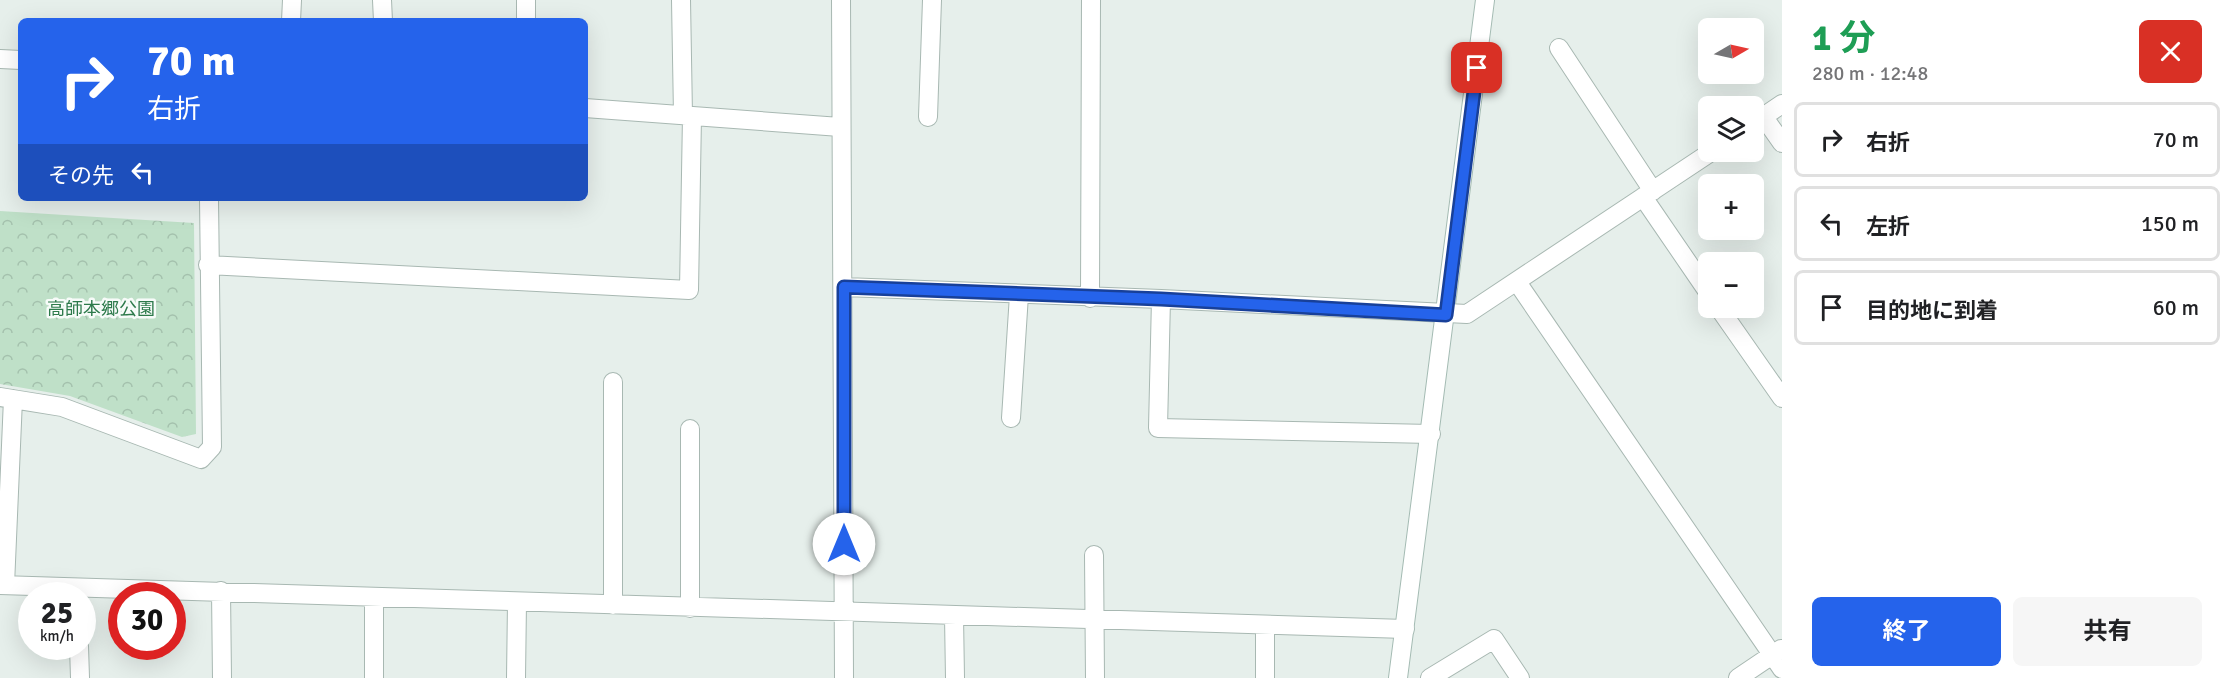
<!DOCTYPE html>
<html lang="ja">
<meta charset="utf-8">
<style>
:root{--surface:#fff;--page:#f6f6f6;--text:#202124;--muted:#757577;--line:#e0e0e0;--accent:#2563eb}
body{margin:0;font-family:Signika,"Noto Sans JP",sans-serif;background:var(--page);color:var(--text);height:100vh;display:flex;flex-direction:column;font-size:22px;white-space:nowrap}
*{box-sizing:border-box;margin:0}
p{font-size:20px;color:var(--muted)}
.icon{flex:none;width:33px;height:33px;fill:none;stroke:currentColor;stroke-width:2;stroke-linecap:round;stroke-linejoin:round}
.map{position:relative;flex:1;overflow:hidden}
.drawer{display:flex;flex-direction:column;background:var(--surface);width:450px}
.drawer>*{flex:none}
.banner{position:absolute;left:18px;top:18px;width:570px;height:183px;border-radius:9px;box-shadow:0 6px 24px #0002;background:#2563eb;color:#fff;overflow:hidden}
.needle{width:39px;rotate:81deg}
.tools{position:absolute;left:1698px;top:18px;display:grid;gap:12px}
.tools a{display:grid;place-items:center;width:66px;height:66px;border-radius:9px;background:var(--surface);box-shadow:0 6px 24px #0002;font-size:30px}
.speed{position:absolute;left:18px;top:582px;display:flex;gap:12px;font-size:30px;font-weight:700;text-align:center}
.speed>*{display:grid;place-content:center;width:78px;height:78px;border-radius:50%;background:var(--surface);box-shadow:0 6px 24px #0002;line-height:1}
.speed small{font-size:15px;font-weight:400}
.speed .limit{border:9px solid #d22;background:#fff;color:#111}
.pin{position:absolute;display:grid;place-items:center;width:51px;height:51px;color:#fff;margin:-26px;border-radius:12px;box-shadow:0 3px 9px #0006}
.me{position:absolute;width:66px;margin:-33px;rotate:0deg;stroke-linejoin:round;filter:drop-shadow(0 0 4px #0008)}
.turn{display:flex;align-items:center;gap:21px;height:126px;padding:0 30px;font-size:27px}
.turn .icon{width:78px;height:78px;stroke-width:2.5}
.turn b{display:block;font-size:42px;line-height:51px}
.then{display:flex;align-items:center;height:57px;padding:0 30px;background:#0003;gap:12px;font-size:22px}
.round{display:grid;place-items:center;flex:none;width:63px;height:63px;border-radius:9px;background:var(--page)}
.summary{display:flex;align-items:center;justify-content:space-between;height:102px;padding:0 30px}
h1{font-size:36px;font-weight:700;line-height:45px;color:#1e9e55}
.button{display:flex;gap:12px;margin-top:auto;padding:12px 30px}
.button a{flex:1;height:69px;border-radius:9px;background:var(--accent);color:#fff;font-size:24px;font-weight:700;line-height:69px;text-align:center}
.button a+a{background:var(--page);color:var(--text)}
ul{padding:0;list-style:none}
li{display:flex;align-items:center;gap:18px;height:75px;margin:0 12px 9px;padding:0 18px;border:3px solid var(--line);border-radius:9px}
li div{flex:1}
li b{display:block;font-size:22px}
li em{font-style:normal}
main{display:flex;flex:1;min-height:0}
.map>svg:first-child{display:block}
</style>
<main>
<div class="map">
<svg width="1782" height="678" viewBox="0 0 1782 678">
<defs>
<pattern id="park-crowns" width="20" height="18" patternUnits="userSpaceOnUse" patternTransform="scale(1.5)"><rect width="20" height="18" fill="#bfe0c8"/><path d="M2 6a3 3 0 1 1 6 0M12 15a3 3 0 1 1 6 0" fill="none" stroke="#a4c1ad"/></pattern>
</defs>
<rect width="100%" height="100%" fill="#e6efeb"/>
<path fill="url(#park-crowns)" d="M0,211L194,223L196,434L182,437L70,396L0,384Z"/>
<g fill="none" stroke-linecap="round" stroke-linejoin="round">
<g stroke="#a8b8b2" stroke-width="20">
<path id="street" d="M382,0L383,21
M526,0V21
M681,0L683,115
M841,0L844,678
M291,21L292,0
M1559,48L1653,191
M0,59L21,60
M585,108L840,127
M1763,116L1782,143
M928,117L932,0
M1754,123L1782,104
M1643,197L1708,292
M208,265L689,290L692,116
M1517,282L1782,669
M844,287L1161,299L1467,314L1711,152
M1090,298L1091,0
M1161,299L1158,428L1431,434
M1719,308L1782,398
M0,397L62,407L201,459L212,447L209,198
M1011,418L1019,295
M690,429V608
M1094,555L1095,678
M0,585L1405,629
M5,585L13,399
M221,591L222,678
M374,597V678
M613,605V382
M954,616L955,678
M1265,625V678
M79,646L80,678
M516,678L517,602
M1430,678L1494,639L1520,678
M1738,678L1781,649"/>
</g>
<g stroke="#a4bbb3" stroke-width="20">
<path id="secondary" d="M1398,678L1485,0"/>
</g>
<use href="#street" stroke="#fff" stroke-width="18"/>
<use href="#secondary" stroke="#fff" stroke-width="18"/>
</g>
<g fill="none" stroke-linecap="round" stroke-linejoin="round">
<g stroke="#184099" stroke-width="15">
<path id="route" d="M844,544V287L1161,299L1446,315L1477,68"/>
</g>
<use href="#route" stroke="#2563eb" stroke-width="10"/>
</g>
<g text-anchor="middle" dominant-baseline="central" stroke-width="5" stroke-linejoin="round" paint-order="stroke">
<g font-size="18" fill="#2d7a4b" stroke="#f7fbf9">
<text x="101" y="309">高師本郷公園</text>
</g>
</g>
</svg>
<div class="tools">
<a><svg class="needle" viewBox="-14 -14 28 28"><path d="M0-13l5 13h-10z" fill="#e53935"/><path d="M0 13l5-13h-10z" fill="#757577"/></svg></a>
<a><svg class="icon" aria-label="layers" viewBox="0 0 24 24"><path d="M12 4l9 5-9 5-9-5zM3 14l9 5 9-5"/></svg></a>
<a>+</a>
<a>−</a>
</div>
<div class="speed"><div>25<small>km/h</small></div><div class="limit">30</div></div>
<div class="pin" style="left:1477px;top:68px;background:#d93025"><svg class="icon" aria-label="arrive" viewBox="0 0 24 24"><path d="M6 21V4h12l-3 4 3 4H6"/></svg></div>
<svg class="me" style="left:844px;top:544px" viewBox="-20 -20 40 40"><circle r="19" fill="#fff"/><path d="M0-13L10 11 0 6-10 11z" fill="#2563eb"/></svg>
<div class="banner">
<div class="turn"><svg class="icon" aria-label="right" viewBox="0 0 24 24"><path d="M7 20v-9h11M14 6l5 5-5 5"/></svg><div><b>70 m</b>右折</div></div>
<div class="then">その先<svg class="icon" aria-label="left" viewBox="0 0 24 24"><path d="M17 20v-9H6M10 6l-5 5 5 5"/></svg></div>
</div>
</div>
<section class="drawer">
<div class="summary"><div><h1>1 分</h1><p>280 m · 12:48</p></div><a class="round" style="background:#d93025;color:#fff"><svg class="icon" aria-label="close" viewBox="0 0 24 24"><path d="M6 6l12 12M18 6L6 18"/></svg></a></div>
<ul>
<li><svg class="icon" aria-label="right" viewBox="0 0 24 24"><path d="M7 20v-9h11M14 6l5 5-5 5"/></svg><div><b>右折</b></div><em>70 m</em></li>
<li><svg class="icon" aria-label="left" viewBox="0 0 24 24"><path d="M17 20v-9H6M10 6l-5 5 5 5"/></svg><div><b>左折</b></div><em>150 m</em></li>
<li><svg class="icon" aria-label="arrive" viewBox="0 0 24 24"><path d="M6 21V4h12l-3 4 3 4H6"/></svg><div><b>目的地に到着</b></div><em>60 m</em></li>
</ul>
<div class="button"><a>終了</a><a>共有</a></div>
</section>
</main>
